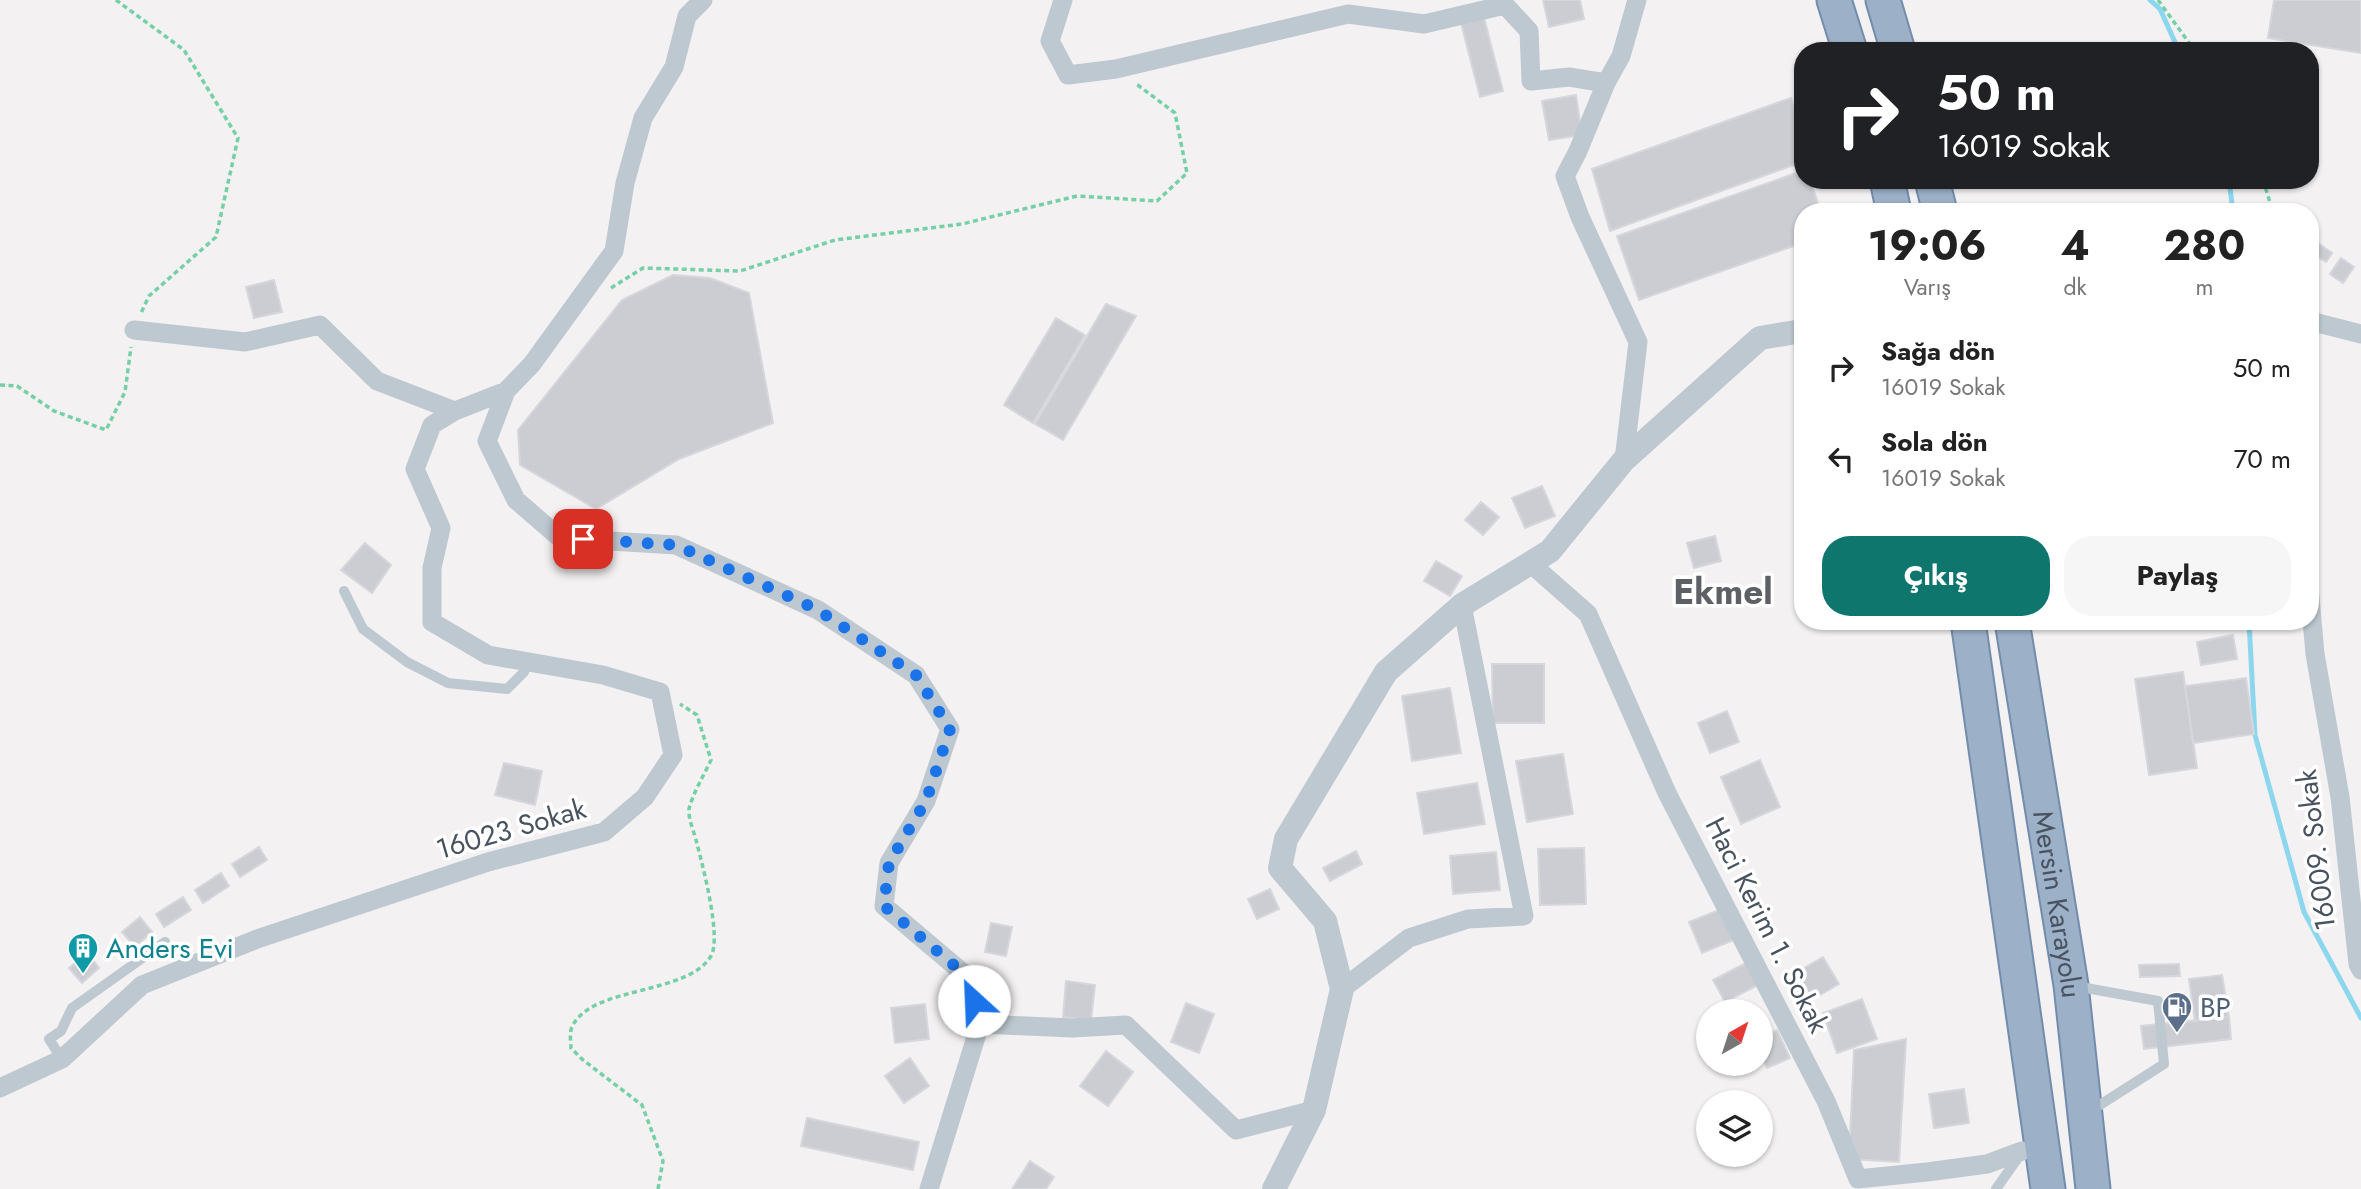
<!DOCTYPE html>
<html lang="tr">
<meta charset="utf-8">
<style>
:root{--surface:#fff;--page:#f6f6f6;--text:#222;--muted:#767676;--accent:#0f766e}
body{margin:0;font-family:Jost,sans-serif;background:var(--page);color:var(--text);height:100vh;display:flex;flex-direction:column;font-size:26px;white-space:nowrap}
*{box-sizing:border-box;margin:0}
p{font-size:23px;color:var(--muted)}
.icon{flex:none;width:38px;height:38px;fill:none;stroke:currentColor;stroke-width:2;stroke-linecap:round;stroke-linejoin:round}
.map{position:relative;flex:1;overflow:hidden}
.drawer{position:absolute;left:1794px;top:203px;width:525px;height:427px;display:flex;flex-direction:column;background:var(--surface);border-radius:28px;box-shadow:0 2px 5px #0004}
.drawer>*{flex:none}
.banner{position:absolute;left:1794px;top:42px;width:525px;height:147px;border-radius:28px;box-shadow:0 2px 5px #0004;background:#202124;color:#fff;overflow:hidden}
.needle{width:46px;rotate:39deg}
.controls{position:absolute;left:1696px;top:999px;display:grid;gap:14px}
.controls a{display:grid;place-items:center;width:77px;height:77px;border-radius:50%;background:var(--surface);box-shadow:0 2px 5px #0004;font-size:35px}
.pin{position:absolute;display:grid;place-items:center;width:60px;height:60px;color:#fff;margin:-30px;border-radius:14px;box-shadow:0 4px 10px #0006}
.me{position:absolute;width:77px;margin:-38px;rotate:335deg;stroke-linejoin:round;filter:drop-shadow(0 0 5px #0008)}
.turn{display:flex;align-items:center;gap:24px;height:147px;padding:0 28px;font-size:32px}
.turn .icon{width:91px;height:91px;stroke-width:2.5}
.turn b{display:block;font-size:49px;line-height:60px}
.eta{display:flex;justify-content:space-evenly;align-items:center;height:119px;text-align:center}
.eta b{font-size:42px;font-weight:700;line-height:49px}
.button{display:flex;gap:14px;margin-top:auto;padding:14px 28px}
.button a{flex:1;height:80px;border-radius:28px;background:var(--accent);color:#fff;font-size:28px;font-weight:700;line-height:80px;text-align:center}
.button a+a{background:var(--page);color:var(--text)}
ul{padding:0;list-style:none}
li{display:flex;align-items:center;gap:21px;height:91px;padding:0 28px}
li div{flex:1}
li b{display:block;font-size:26px}
li em{font-style:normal}
.map>svg:first-child{display:block}
</style>
<div class="map">
<svg width="2361" height="1189" viewBox="0 0 2361 1189">
<rect width="100%" height="100%" fill="#f3f1f1"/>
<g fill="none" stroke-linecap="round" stroke-linejoin="round">
<path stroke="#8cd6ee" stroke-width="5" d="M2150,0L2160,9L2179,51
M2229,180L2233,212
M2249,621L2255,735L2304,912L2361,1018"/>
</g>
<path fill="#cbcdd3" stroke="#d5d7dc" stroke-width="2" d="M1543,0H1580L1584,19L1549,27Z
M2274,0H2361V53L2268,38Z
M1483,14L1503,91L1480,97L1460,19Z
M1576,95L1582,135L1549,140L1542,101Z
M1791,98L1802,132V162L1610,231L1592,169Z
M1802,171V180H1810L1821,212H1802V243L1639,300L1617,236Z
M2314,240L2332,253L2326,262L2310,252Z
M2341,258L2354,267L2343,283L2330,274Z
M673,275L710,278L749,293L773,423L679,459L596,509L520,465L518,430L622,300Z
M274,280L282,312L254,318L246,287Z
M1106,304L1136,316L1063,440L1035,424Z
M1056,318L1085,335L1033,423L1004,405Z
M1542,486L1555,516L1525,528L1512,498Z
M1481,502L1499,517L1483,535L1465,520Z
M1715,536L1721,561L1694,568L1687,543Z
M365,543L391,565L372,593L341,570Z
M1436,561L1462,576L1450,596L1424,581Z
M2233,635L2237,659L2201,665L2197,642Z
M1492,664H1544V723H1493Z
M2183,672L2197,768L2149,775L2135,679Z
M2246,678L2254,734L2193,743L2185,686Z
M1450,688L1461,753L1412,761L1402,696Z
M1727,711L1739,742L1710,753L1698,723Z
M1563,754L1573,814L1527,822L1516,761Z
M1760,760L1780,807L1741,824L1721,777Z
M504,763L542,771L535,805L495,795Z
M1477,783L1485,824L1424,834L1417,793Z
M259,847L267,860L240,877L232,864Z
M1584,848L1586,904L1540,905L1538,849Z
M1356,851L1362,864L1330,881L1323,868Z
M1496,852L1500,890L1453,894L1450,856Z
M221,873L229,886L203,903L195,890Z
M1270,889L1279,909L1257,919L1248,899Z
M183,897L191,910L164,927L156,914Z
M1729,906L1741,937L1702,953L1689,922Z
M140,917L152,932L135,947L122,932Z
M991,923L1012,927L1006,956L985,952Z
M87,953L99,968L82,983L69,968Z
M1823,957L1839,984L1808,1002L1792,975Z
M1746,963L1758,985L1725,1002L1713,980Z
M2179,964L2180,976L2140,977L2139,965Z
M2222,975L2229,1017L2195,1021L2189,979Z
M1066,981L1095,985L1091,1020L1063,1017Z
M1862,999L1877,1039L1837,1053L1823,1013Z
M1186,1003L1214,1014L1199,1053L1171,1042Z
M925,1004L929,1039L895,1043L891,1008Z
M2229,1017L2231,1039L2144,1049L2141,1026Z
M1777,1030L1790,1058L1767,1068L1760,1054V1038Z
M1906,1039L1899,1162L1849,1159L1854,1050Z
M1106,1051L1133,1072L1108,1106L1080,1086Z
M910,1058L929,1086L904,1103L885,1076Z
M1964,1089L1969,1123L1934,1128L1929,1094Z
M807,1118L919,1142L913,1170L801,1146Z
M1030,1161L1054,1177L1046,1189H1012Z"/>
<g fill="none" stroke-linecap="round" stroke-linejoin="round">
<g stroke="#738cac" stroke-width="37">
<g id="trunk">
<path d="M1834,0L1850,51"/>
<path d="M1883,0L1898,51"/>
<path d="M1887,180L1894,212"/>
<path d="M1932,180L1940,212"/>
<path d="M1968,621L2048,1189"/>
<path id="s1" d="M2012,621L2071,985L2093,1189"/>
</g>
</g>
<path stroke="#76d0a7" stroke-width="3.5" stroke-dasharray="5 3.5" stroke-linecap="butt" d="M116,0L184,50L238,138L216,237L149,296L141,313
M2158,0L2195,51
M2263,180L2273,212
M611,288L643,268L740,271L835,240L962,224L1077,196L1157,201L1187,173L1175,113L1135,83
M0,385L17,386L54,411L106,430L125,392L131,347
M658,1189L663,1161L642,1105L583,1060L571,1048C571,1042 569,1033 572,1027C591,985 687,996 711,956C722,937 702,863 696,840C694,832 688,818 689,809C693,793 704,775 711,760L697,715L680,704"/>
<path stroke="#bec8d0" stroke-width="10" d="M344,591L363,629L407,662L448,683L507,689L524,672L525,662
M2075,986L2158,1001L2164,1064L2092,1110
M62,1059L49,1039L61,1031L72,1008L165,942
M1996,1189L2020,1155"/>
<path stroke="#bec8d0" stroke-width="19" d="M703,0L687,16L674,67L643,118L625,183L614,251L532,364L506,391L487,441L516,500L560,538L676,545L818,610L916,675L950,729L926,801L889,863L884,906L969,978L980,1024L929,1189
M1063,0L1050,41L1068,75L1116,69L1348,14L1424,24L1505,5L1529,31L1531,81L1569,77L1606,83
M2310,321L2361,334
M134,330L245,342L320,325L377,381L455,411
M1624,460L1638,342L1580,217L1565,176L1578,151L1606,83L1621,56L1637,0
M1530,563L1588,614L1667,793L1826,1101L1858,1179L1927,1172L1987,1164L2022,1151
M2310,597L2315,654L2340,797L2358,964L2361,970
M1342,989L1409,938L1468,919L1524,916L1462,605
M980,1024L1072,1028L1126,1025L1236,1130L1314,1110
M0,1088L62,1059L142,985L260,938L488,862L604,832L645,797L673,755L660,692L603,675L488,655L432,622V568L441,528L415,469L432,425L455,411L506,391"/>
<path stroke="#bec8d0" stroke-width="24" d="M1274,1189L1314,1110L1342,989L1325,921L1280,868L1286,839L1386,672L1462,605L1550,551L1624,460L1760,338L1802,331"/>
<use href="#trunk" stroke="#9cb0c8" stroke-width="33"/>
</g>
<g fill="none" stroke-linecap="round" stroke-linejoin="round">
<path stroke="#1a73e8" stroke-width="12" stroke-dasharray="0 21.6" d="M583,539L676,545L818,610L916,675L950,729L926,801L889,863L884,906L969,978L974,1001"/>
</g>
<defs>
<g id="building-pin" transform="scale(1.575)"><path d="M0 17L-7.5 6A9.5 9.5 0 1 1 7.5 6Z" fill="#0f9aa8" stroke="#fff"/><path d="M-4-6H4V6H1V3H-1V6H-4ZM-2.5-4.3h1.7v1.8h-1.7ZM.8-4.3h1.7v1.8H.8ZM-2.5-1h1.7V.8h-1.7ZM.8-1h1.7V.8H.8Z" fill="#fff"/></g>
<g id="fuel-pin" transform="scale(1.575)"><path d="M0 17L-7.5 6A9.5 9.5 0 1 1 7.5 6Z" fill="#5c6f8a" stroke="#fff"/><path d="M-5.5-6h7V0h2V4h1.3V-2.5L3-4.5l.8-.8L6-3V5H2.5V1h-1V6h-7ZM-4.2-4.7v3.2H.2V-4.7Z" fill="#fff"/></g>
</defs>
<g fill-rule="evenodd">
<use href="#building-pin" x="83" y="948"/>
<use href="#fuel-pin" x="2177" y="1007"/>
</g>
<g text-anchor="middle" dominant-baseline="central" stroke-width="7" stroke-linejoin="round" paint-order="stroke">
<g font-size="28" fill="#48535f" stroke="#fff">
<text transform="translate(511 829) rotate(-16)">16023 Sokak</text>
<text transform="translate(2316 850) rotate(-97)">16009. Sokak</text>
<text stroke="none"><textPath href="#s1" startOffset="287">Mersin Karayolu</textPath></text>
<text transform="translate(1767 925) rotate(63)">Haci Kerim 1. Sokak</text>
</g>
<g font-size="28" fill="#0d838f" stroke="#fff" text-anchor="start">
<text x="106" y="948">Anders Evi</text>
</g>
<g font-size="28" fill="#4e5e75" stroke="#fff" text-anchor="start">
<text x="2200" y="1007">BP</text>
</g>
<g font-size="35" font-weight="bold" fill="#5d6166" stroke="#fff">
<text x="1723" y="592">Ekmel</text>
</g>
</g>
</svg>
<div class="controls">
<a><svg class="needle" viewBox="-14 -14 28 28"><path d="M0-13l5 13h-10z" fill="#e53935"/><path d="M0 13l5-13h-10z" fill="#767676"/></svg></a>
<a><svg class="icon" aria-label="layers" viewBox="0 0 24 24"><path d="M12 4l9 5-9 5-9-5zM3 14l9 5 9-5"/></svg></a>
</div>
<div class="pin" style="left:583px;top:539px;background:#d93025"><svg class="icon" aria-label="arrive" viewBox="0 0 24 24"><path d="M6 21V4h12l-3 4 3 4H6"/></svg></div>
<svg class="me" style="left:974px;top:1001px" viewBox="-20 -20 40 40"><circle r="19" fill="#fff"/><path d="M0-13L10 11 0 6-10 11z" fill="#1a73e8"/></svg>
<div class="banner">
<div class="turn"><svg class="icon" aria-label="right" viewBox="0 0 24 24"><path d="M7 20v-9h11M14 6l5 5-5 5"/></svg><div><b>50 m</b>16019 Sokak</div></div>
</div>
<section class="drawer">
<div class="eta">
<div><b>19:06</b><p>Varış</p></div>
<div><b>4</b><p>dk</p></div>
<div><b>280</b><p>m</p></div>
</div>
<ul>
<li><svg class="icon" aria-label="right" viewBox="0 0 24 24"><path d="M7 20v-9h11M14 6l5 5-5 5"/></svg><div><b>Sağa dön</b><p>16019 Sokak</p></div><em>50 m</em></li>
<li><svg class="icon" aria-label="left" viewBox="0 0 24 24"><path d="M17 20v-9H6M10 6l-5 5 5 5"/></svg><div><b>Sola dön</b><p>16019 Sokak</p></div><em>70 m</em></li>
</ul>
<div class="button"><a>Çıkış</a><a>Paylaş</a></div>
</section>
</div>
